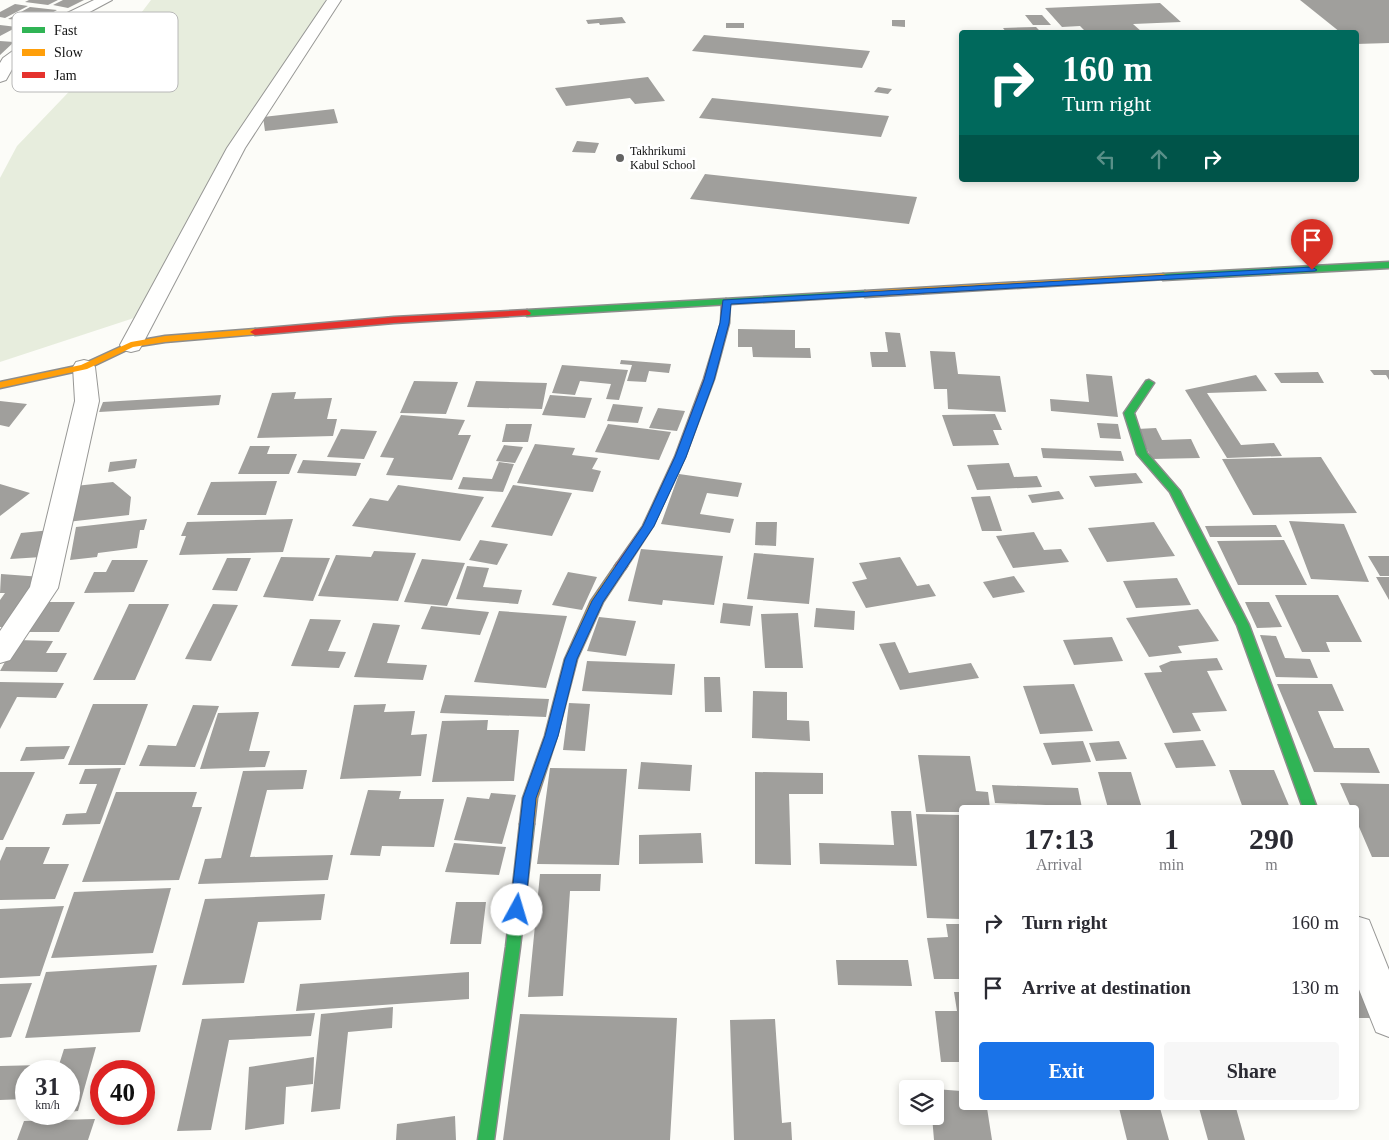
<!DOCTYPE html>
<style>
:root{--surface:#fff;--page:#f7f7f7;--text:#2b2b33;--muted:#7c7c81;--accent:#1a73e8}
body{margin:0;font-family:"Times New Roman",serif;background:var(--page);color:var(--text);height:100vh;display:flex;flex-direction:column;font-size:19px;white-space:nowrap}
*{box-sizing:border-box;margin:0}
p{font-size:16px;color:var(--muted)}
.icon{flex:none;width:28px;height:28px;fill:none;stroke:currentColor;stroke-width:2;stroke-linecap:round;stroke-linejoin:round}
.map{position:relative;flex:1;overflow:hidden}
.side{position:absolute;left:959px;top:805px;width:400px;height:305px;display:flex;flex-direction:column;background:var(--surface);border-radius:5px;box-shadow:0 2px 8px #0003}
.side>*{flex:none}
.hud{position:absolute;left:959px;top:30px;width:400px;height:152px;border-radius:5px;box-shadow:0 2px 8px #0003;background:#00695c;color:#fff;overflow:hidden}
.buttons{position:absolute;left:899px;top:1080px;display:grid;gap:10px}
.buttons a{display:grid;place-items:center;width:45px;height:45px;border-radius:5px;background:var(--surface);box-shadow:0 2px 8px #0003;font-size:25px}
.speed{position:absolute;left:15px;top:1060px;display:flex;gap:10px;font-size:25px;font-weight:700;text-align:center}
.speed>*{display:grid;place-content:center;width:65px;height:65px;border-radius:50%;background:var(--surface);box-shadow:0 2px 8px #0003;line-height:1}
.speed small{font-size:12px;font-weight:400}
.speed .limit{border:8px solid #d22;background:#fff;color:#111}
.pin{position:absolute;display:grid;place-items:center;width:42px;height:42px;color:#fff;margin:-51px -21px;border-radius:50% 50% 50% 0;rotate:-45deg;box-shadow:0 0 5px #0007}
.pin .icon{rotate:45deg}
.me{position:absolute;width:55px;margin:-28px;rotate:6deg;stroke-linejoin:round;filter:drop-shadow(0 0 4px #0008)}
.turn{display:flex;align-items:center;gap:18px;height:105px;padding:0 20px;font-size:22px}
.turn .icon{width:65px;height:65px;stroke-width:2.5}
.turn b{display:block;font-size:35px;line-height:42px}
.lanes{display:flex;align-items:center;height:48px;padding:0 20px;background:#0003;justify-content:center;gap:25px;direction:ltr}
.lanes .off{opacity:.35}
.eta{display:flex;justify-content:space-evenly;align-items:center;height:85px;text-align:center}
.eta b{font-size:30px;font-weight:700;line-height:35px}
.primary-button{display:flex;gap:10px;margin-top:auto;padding:10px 20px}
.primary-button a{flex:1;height:58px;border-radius:5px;background:var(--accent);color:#fff;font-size:20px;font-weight:700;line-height:58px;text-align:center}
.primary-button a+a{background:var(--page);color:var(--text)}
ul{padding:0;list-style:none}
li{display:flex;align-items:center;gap:15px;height:65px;padding:0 20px}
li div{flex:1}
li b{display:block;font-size:19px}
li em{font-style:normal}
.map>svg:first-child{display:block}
</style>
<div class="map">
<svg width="1389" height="1140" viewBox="0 0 1389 1140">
<rect width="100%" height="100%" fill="#fcfcf8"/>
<path fill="#e7eddd" d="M151,0H325L323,11L137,317L0,362V178L17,146L129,29Z"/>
<path fill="#a09f9c" d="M29,0H58L48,5L25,2Z
M63,0H84L68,8L53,5Z
M1300,0H1389V43L1356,44V32H1340Z
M1160,3L1181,22L1133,24L1142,32H1086L1080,26L1062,27L1045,8Z
M15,4L28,6L5,18L0,17V12Z
M30,7L57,10L36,22L8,19Z
M1025,15H1042L1051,25H1033Z
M622,17L626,23L600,25L599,23L588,24L586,20Z
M892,20H905V27L892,26Z
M726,23H744V28H726Z
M0,25L17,27L0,36Z
M1036,27L1041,32H1006L1003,28Z
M704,35L870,51L862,68L692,51Z
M0,41L14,42L0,55Z
M648,77L665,101L635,104L630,98L566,106L555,88Z
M878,87L892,89L888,94L874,92Z
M712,98L889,116L881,137L699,118Z
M334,109L338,123L265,131L263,117Z
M577,141L599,143L595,153L572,152Z
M705,174L917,197L909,224L690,199Z
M738,329L795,330V348H810L811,358L753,357L752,347H738Z
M885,332L900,333L906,367H872L870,352H888Z
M930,351L955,352L958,374L1000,376L1006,412L948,409L947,389H934Z
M621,360L671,364L669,373L649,371L646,382L627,381L632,365L620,364Z
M562,365L628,370L619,400L606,399L611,384L580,381L575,395L552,393Z
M1370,370H1389V380L1386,375H1374Z
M1318,372L1324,383H1281L1274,373Z
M1086,374L1112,376L1118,417L1051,411L1050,399L1089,402Z
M1256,375L1267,391L1207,393L1241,445L1274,443L1282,456L1227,458L1185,390Z
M414,381L458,382L446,414L400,413Z
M476,381L547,383L542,409L467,407Z
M296,392L294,399L332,398L327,419H337L333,436L257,438L272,393Z
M221,395L219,405L99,412L103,402Z
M550,395L592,398L585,418L542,415Z
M0,401L27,404L9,427L0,425Z
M613,404L643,407L638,423L607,421Z
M658,408L685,411L677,431L649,428Z
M995,414L1002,430H993L999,445L953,446L942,415Z
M401,415L465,420L458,435H471L452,480L386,475L394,458L380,457Z
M1097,423L1118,424L1121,439L1100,438Z
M506,424H532L528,442H502Z
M608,424L671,432L659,460L595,452Z
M1156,428L1162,440L1191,439L1200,458L1152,459L1137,429Z
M341,429L377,431L364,459L327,457Z
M535,444L575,448L572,455L598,458L592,469L601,471L593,492L517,483Z
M504,445L523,447L515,463L496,461Z
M250,446H270L267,454H297L289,474H238Z
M1041,448L1121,451L1124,461L1043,458Z
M1321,457L1357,513L1253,515L1222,459Z
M137,459L135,468L108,472L110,462Z
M303,460L361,463L356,476L297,473Z
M499,462L514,464L503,492L458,489L463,477L492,479Z
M1009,463L1014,477L1037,476L1042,487L977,490L967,465Z
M1136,473L1143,483L1095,487L1089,476Z
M679,474L742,483L738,497L707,493L700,514L734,519L730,533L661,524Z
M277,481L266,515H197L211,482Z
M113,482L131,497L129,515L67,522L75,486Z
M0,484L30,493L0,516Z
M398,485L484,497L460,541L352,526L370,498L388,501Z
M513,485L572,493L552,536L491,527Z
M1059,491L1064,499L1032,503L1028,495Z
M990,496L1002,531H982L971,497Z
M147,519L144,530H140L137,548L98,553L97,557L70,560L76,527Z
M293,519L283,552L179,555L186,536H181L187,522Z
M1289,521L1344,524L1369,582L1311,579Z
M756,522H777L776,546L755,545Z
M1154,522L1175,556L1107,562L1088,528Z
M1276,525L1282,537H1210L1205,526Z
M51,530L42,557L10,559L21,533Z
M1034,532L1044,550L1061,549L1069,562L1013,568L996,536Z
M480,540L508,544L497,565L469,560Z
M1284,540L1307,585H1238L1217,541Z
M641,549L723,556L714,605L663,600L662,605L628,601Z
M374,551L416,553L398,601L318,596L336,555L371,557Z
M754,553L814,558L809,604L747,599Z
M1368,556H1389V576H1380Z
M281,557L330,558L313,601L263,597Z
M900,557L917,586L929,584L936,596L866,608L852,582L867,579L859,563Z
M227,558H251L237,591L212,590Z
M422,559L465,563L447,606L404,602Z
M112,560H148L134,592L84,593L94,572H106Z
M467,566L489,568L483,587L522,590L518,604L456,599Z
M568,572L597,577L582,610L552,605Z
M1,574L42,577L6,627H0V600L5,593H0Z
M1014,576L1025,592L993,598L983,582Z
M1376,577H1389V600Z
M1177,578L1191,605L1136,608L1123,581Z
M1275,595H1338L1362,642H1326L1330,652H1302Z
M41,602H75L59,632H24Z
M1245,602H1269L1282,627L1257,628Z
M723,603L753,606L750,626L720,623Z
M129,604H169L135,680H93Z
M213,604L238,605L211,661L185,659Z
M431,606L489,612L480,635L421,629Z
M816,608L855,611L854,630L814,627Z
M1198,609L1219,641L1178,646L1182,653L1149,657L1126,618Z
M499,611L567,616L546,688L474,682Z
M798,613L803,668H765L761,614Z
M599,617L636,621L626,656L587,651Z
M310,619L341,620L328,651L346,652L339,668L291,666Z
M373,623L400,625L387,663L427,665L423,680L354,677Z
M1260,635L1276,636L1285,658L1310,659L1318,678L1276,677Z
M1112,637L1123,661L1074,665L1063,640Z
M17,640L53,641L46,653H67L57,672L0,671Z
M895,642L909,673L971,663L979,678L900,690L879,644Z
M1217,658L1223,670L1207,671L1227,711L1192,713L1201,731L1173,733L1144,673L1162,672L1159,666L1171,661Z
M587,661L675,664L672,695L582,691Z
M704,677H720L722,712H705Z
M0,682L64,683L56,698L17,697L0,729Z
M1074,684L1093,731L1040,734L1023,686Z
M1277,684H1332L1344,711H1318L1334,748H1369L1380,773L1314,772Z
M753,691L787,692V720L809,721L810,741L752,738Z
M445,695L549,699L546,717L440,713Z
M569,703L590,704L585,751L563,750Z
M93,704H148L125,765H68Z
M386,704L384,712L415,711L411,735L427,734L421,776L340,779L354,705Z
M193,705L219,706L195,767L139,766L148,745L176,746Z
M259,712L249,751H270L265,767L200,769L218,713Z
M488,720L487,730H519L514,781L432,782L442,721Z
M1203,740L1216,766L1176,768L1164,743Z
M1083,741L1091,762L1052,765L1043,743Z
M1119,741L1127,759L1096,761L1089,743Z
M70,746L64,759L20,761L26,747Z
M918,755L970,756L976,791L988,792L990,808H961V812H926Z
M641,762L692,765L690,791L638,789Z
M121,768L100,824L62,825L66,814L86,813L97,784H79L85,769Z
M550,768L627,769L619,865L537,864Z
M307,770L303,789L267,790L250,857L333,855L328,880L198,884L205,859L221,858L243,771Z
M1229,770H1274L1290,808H1243Z
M0,772H35L3,840H0Z
M755,772L823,773V794H789L791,865L755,864Z
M1098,772H1131L1142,808H1108Z
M1340,783L1389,784V857H1372L1356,820V808H1351Z
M992,785L1078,788L1082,808H1046V805L995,803Z
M368,790L401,791L399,799H444L434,847L382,846L380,856L350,855Z
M116,792H197L192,807H202L179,880L82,882Z
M491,793L516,795L502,844L454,840L467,797L489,799Z
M891,811H911L917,866L820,864L819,843L894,845Z
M916,814L961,815V919L927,918Z
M701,833L703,863L639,864V835Z
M454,843L506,847L499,875L445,872Z
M6,847H50L43,864H69L55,899L0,900V861Z
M540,874H601L600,891H570L563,996L528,997Z
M171,888L153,953L51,958L74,892Z
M325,894L321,920L258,922L244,983L182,985L205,899Z
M456,902H486L481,944H450Z
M64,906L40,976L0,978V909Z
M946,924H961V979H934L927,938L948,937Z
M836,960H908L912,986L838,985Z
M157,965L140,1032L25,1038L46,972Z
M469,972V999L296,1011L300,984Z
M32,983L11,1037L0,1038V984Z
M1356,986H1359L1373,1018H1356Z
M954,992H961V1062H941L935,1011H957Z
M393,1007L392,1028L348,1032L340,1109L311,1112L321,1014Z
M315,1013L311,1036L229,1040L211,1130L177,1131L202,1019Z
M520,1014L677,1018L670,1140H503Z
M775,1019L782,1123L791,1122L792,1140H734L730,1020Z
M96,1047L78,1111L69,1112V1071H57L64,1049Z
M314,1057L313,1084L286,1087L284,1124L245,1130L249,1067Z
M42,1065L39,1071H26V1099L0,1100V1066Z
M935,1089L961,1091V1108H987L992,1140H934L932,1116H935Z
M1119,1108H1160L1169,1140H1127Z
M1199,1108H1236L1245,1140H1208Z
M455,1116L456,1140H396L397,1124Z
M95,1119L88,1140H17L24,1121Z"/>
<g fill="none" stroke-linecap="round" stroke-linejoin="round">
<g stroke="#979795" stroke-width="2">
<path id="street" d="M94,0H112L71,22L15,64L6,80L0,82V63L3,58L61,16Z
M327,0H341L245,148L142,345L139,350L131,352L123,350L120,345L227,148Z
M84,360L92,362L95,367L99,401L58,588L10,660L0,663V631L30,587L75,401L73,367L76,362Z
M1356,916L1369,920L1389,970V1037L1376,1032L1356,982Z"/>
</g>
<g stroke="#8d8d8c" stroke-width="3">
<path id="fast" d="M1389,262V268L1163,280L1159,277L1163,274Z
M865,291L869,294L868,296L527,316L523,313L527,310Z
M1149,380L1154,383L1134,413L1147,453L1180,491L1249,625L1317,808H1303L1237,625L1170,492L1137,454L1124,413L1146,381Z
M527,819L532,820L534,824L520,947L494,1140H478L506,947L520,824L522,820Z"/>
</g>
<g stroke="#8d8d8c" stroke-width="3">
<path id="slow" d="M1163,274L1166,275V279L865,297L861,294L865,291Z
M255,329L258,330V334L165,342L133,347L87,369L0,388V382L81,365L131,342L165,336Z
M621,562L627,566L603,602L577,659L557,736L537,798L534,824L532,828L527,829L522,828L520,824L523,798L545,736L565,659L591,601L617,563Z"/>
</g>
<g stroke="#8d8d8c" stroke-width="3">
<path id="jam" d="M726,299L730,302L729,323L714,379L685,457L653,526L625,569H617L615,566L643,526L675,457L704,379L721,323L722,302Z
M527,310L531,313L530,315L394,323L255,335L250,332L255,329L394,317Z"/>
</g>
<use href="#street" fill="#fffffe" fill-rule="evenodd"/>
<use href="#fast" fill="#30b455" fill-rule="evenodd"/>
<use href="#slow" fill="#ff9f0a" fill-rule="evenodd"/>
<use href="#jam" fill="#e5322d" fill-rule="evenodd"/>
</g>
<path fill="#1a73e8" stroke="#114b97" d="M1312,267L1317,270L1315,271L731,304L729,323L714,380L686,457L654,526L603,602L577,659L558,736L536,798L525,910L523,914L517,916L512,914L510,910L523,798L545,736L565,659L592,601L643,526L675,457L704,380L720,323L723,300Z"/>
<circle fill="#636362" stroke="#fff" stroke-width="2" cx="620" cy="158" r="5"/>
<g text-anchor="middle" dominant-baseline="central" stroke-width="5" stroke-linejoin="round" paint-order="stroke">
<g font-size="12" fill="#111" stroke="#fff" text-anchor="start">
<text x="630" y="151">Takhrikumi<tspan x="630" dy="14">Kabul School</tspan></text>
</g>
</g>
<rect x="12" y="12" width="166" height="80" rx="8" fill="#fff" stroke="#b8b8b8" stroke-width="1"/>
<rect x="22" y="27" width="23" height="6" fill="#30b455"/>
<rect x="22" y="49" width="23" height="7" fill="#ff9f0a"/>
<rect x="22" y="72" width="23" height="6" fill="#e5322d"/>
<g font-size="14" fill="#111">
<text x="54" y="35">Fast</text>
<text x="54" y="57">Slow</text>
<text x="54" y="80">Jam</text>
</g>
</svg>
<div class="buttons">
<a><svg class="icon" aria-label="layers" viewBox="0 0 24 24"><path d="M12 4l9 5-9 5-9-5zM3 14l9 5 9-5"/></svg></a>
</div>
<div class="speed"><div>31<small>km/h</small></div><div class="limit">40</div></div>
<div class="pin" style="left:1312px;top:270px;background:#d93025"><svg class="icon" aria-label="arrive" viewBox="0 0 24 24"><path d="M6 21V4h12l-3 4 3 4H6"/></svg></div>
<svg class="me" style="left:517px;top:910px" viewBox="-20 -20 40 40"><circle r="19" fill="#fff"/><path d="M0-13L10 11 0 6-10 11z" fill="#1a73e8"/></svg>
<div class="hud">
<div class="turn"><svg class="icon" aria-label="right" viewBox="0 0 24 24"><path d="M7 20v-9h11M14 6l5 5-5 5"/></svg><div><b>160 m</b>Turn right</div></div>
<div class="lanes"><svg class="icon off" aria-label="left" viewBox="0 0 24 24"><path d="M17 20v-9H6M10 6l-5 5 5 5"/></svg><svg class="icon off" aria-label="ahead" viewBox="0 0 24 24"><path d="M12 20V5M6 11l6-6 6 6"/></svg><svg class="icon" aria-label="right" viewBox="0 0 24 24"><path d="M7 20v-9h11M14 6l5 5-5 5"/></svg></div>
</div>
<section class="side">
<div class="eta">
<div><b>17:13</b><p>Arrival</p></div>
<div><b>1</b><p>min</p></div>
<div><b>290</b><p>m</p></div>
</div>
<ul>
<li><svg class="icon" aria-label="right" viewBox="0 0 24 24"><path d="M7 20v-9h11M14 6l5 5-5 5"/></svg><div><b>Turn right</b></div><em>160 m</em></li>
<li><svg class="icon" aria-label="arrive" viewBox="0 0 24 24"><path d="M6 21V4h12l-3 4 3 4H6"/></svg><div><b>Arrive at destination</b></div><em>130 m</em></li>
</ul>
<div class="primary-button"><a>Exit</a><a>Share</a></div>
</section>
</div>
